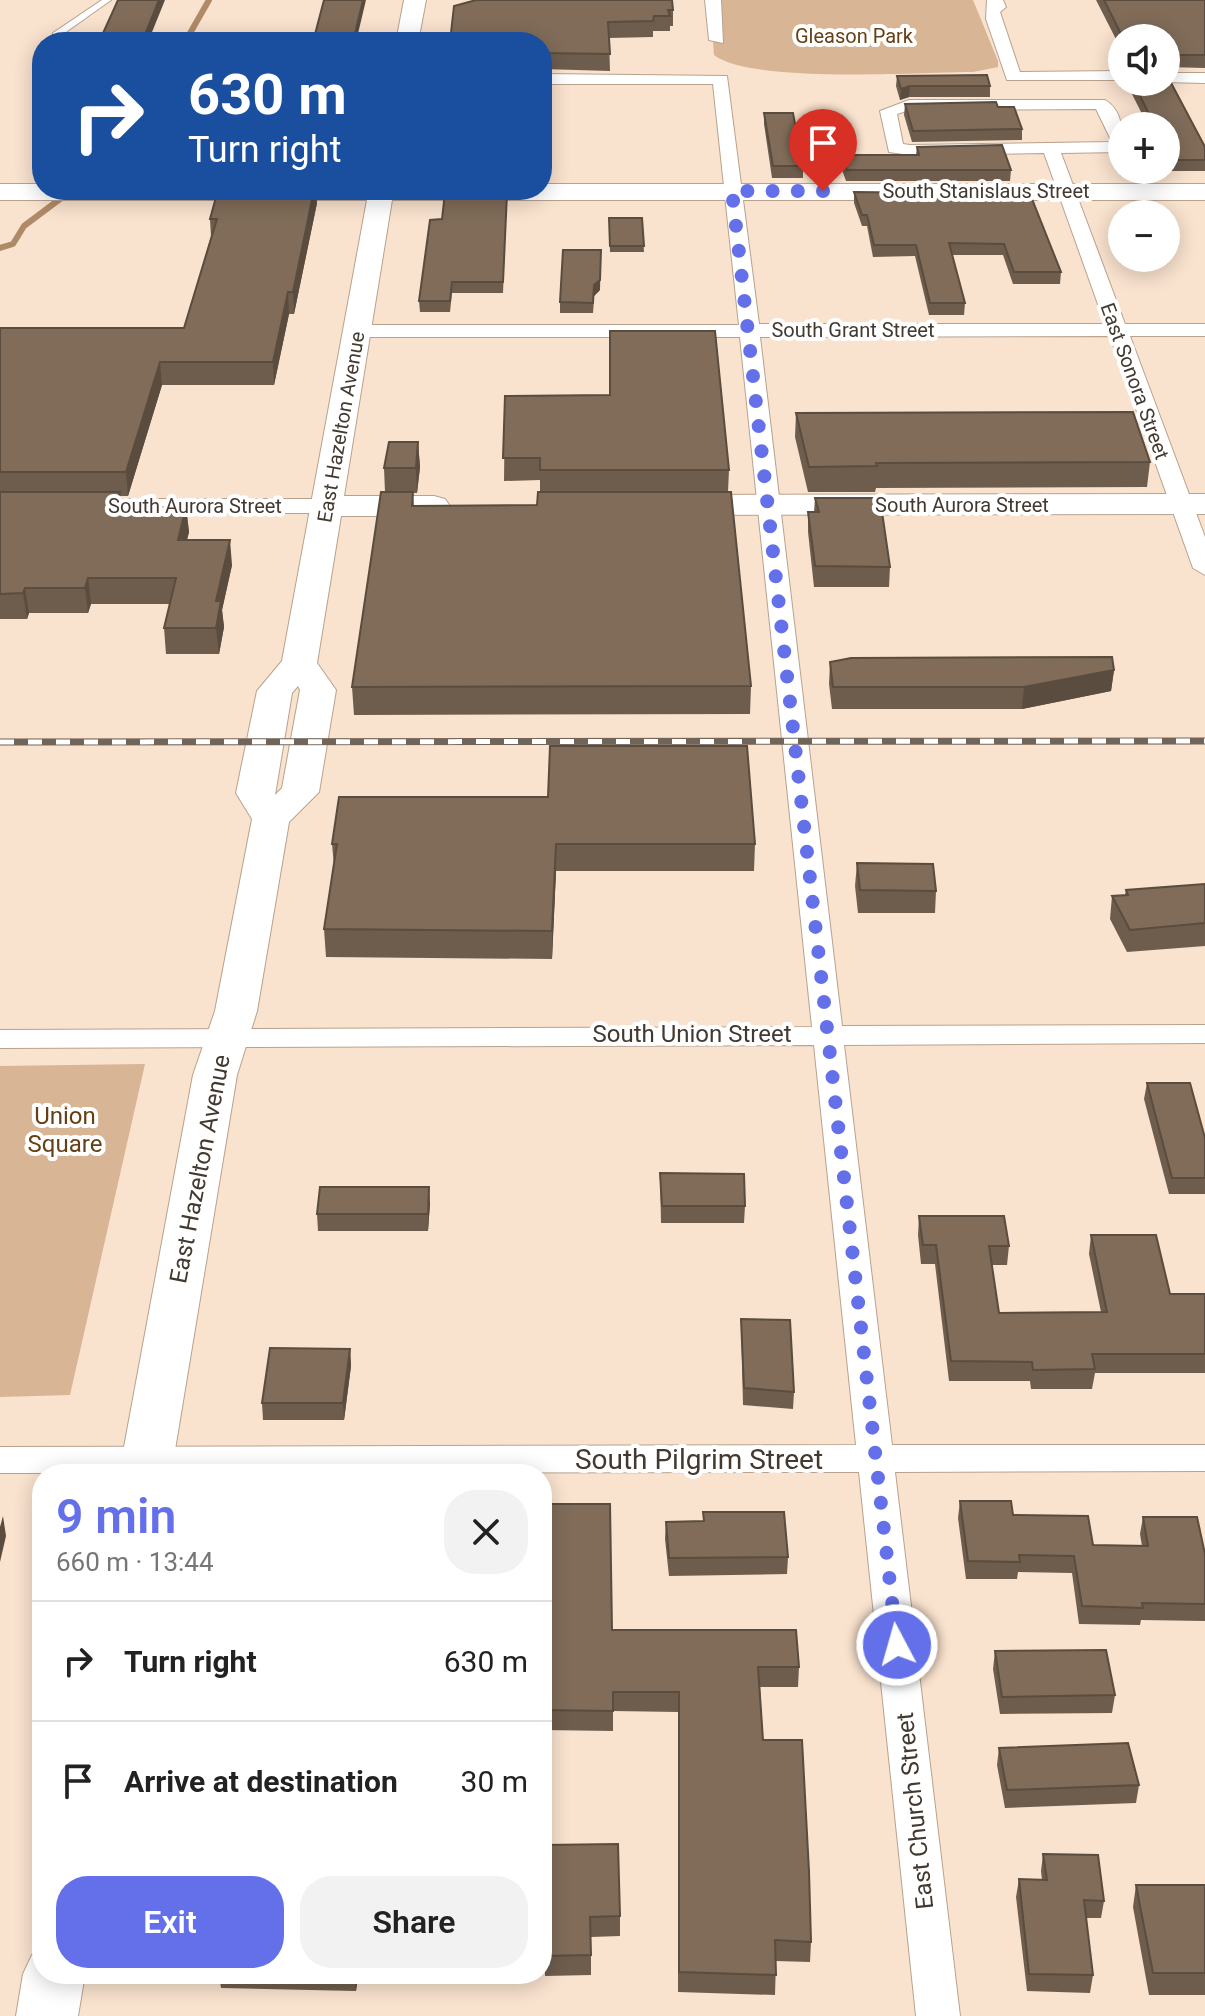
<!DOCTYPE html>
<meta charset="utf-8">
<style>
:root{--surface:#fff;--page:#f2f2f2;--text:#222;--muted:#767676;--line:#e0e0e0;--accent:#6370e9}
body{margin:0;font-family:Roboto,sans-serif;background:var(--page);color:var(--text);height:100vh;display:flex;flex-direction:column;font-size:30px;white-space:nowrap}
*{box-sizing:border-box;margin:0}
p{font-size:26px;color:var(--muted)}
.icon{flex:none;width:44px;height:44px;fill:none;stroke:currentColor;stroke-width:2;stroke-linecap:round;stroke-linejoin:round}
.map{position:relative;flex:1;overflow:hidden}
.details{position:absolute;left:32px;top:1464px;width:520px;height:520px;display:flex;flex-direction:column;background:var(--surface);border-radius:32px;box-shadow:0 4px 20px #0003}
.details>*{flex:none}
.top-card{position:absolute;left:32px;top:32px;width:520px;height:168px;border-radius:32px;box-shadow:0 4px 20px #0003;background:#1a4fa0;color:#fff;overflow:hidden}
.buttons{position:absolute;left:1108px;top:24px;display:grid;gap:16px}
.buttons a{display:grid;place-items:center;width:72px;height:72px;border-radius:50%;background:var(--surface);box-shadow:0 4px 20px #0003;font-size:40px}
.pin{position:absolute;display:grid;place-items:center;width:68px;height:68px;color:#fff;margin:-82px -34px;border-radius:50% 50% 50% 0;rotate:-45deg;box-shadow:0 0 8px #0007}
.pin .icon{rotate:45deg}
.me{position:absolute;width:88px;margin:-44px;rotate:354deg;stroke-linejoin:round;filter:drop-shadow(0 0 6px #0008)}
.turn{display:flex;align-items:center;gap:28px;height:168px;padding:0 24px;font-size:36px}
.turn .icon{width:104px;height:104px;stroke-width:2.5}
.turn b{display:block;font-size:56px;line-height:68px}
.round{display:grid;place-items:center;flex:none;width:84px;height:84px;border-radius:32px;background:var(--page)}
.summary{display:flex;align-items:center;justify-content:space-between;height:136px;padding:0 24px}
h1{font-size:48px;font-weight:600;line-height:60px;color:var(--accent)}
.button{display:flex;gap:16px;margin-top:auto;padding:16px 24px}
.button a{flex:1;height:92px;border-radius:32px;background:var(--accent);color:#fff;font-size:32px;font-weight:600;line-height:92px;text-align:center}
.button a+a{background:var(--page);color:var(--text)}
ul{padding:0;list-style:none}
li{display:flex;align-items:center;gap:24px;height:120px;padding:0 24px;border-top:2px solid var(--line)}
li div{flex:1}
li b{display:block;font-size:30px}
li em{font-style:normal}
.map>svg:first-child{display:block}
</style>
<div class="map">
<svg width="1205" height="2016" viewBox="0 0 1205 2016">
<rect width="100%" height="100%" fill="#f9e2ce"/>
<path fill="#d8b594" d="M710,0H973L998,61V67L973,72C919,72 752,84 714,55Z
M145,1064L70,1395L0,1397V1066Z"/>
<g fill="none" stroke-linecap="round" stroke-linejoin="round">
<path stroke="#af8a67" stroke-width="6" d="M185,42L209,0
M0,248L13,244L24,226L72,190"/>
<g stroke="#b8a28e" stroke-width="2">
<path id="lane" d="M102,0H111L59,37H53V33Z"/>
</g>
<g stroke="#b8a28e" stroke-width="2">
<path id="street" d="M705,0H721L723,43L709,40Z
M987,0H1003L1006,7L1000,12L1020,72L1120,71L1122,80H1007L986,19Z
M1166,73H1205V83L1162,82H1166Z
M542,74L727,76L759,324H1105L1044,153L910,155L889,152L880,111L909,100H1105C1124,111 1122,133 1122,152L1061,153L1125,324H1205V336H1130L1205,537V575L1193,568L1110,336L760,337L842,1026L1205,1025V1043L844,1045L892,1445H1205V1471L895,1472L960,2016H916L859,1472L0,1473V1447L856,1445L814,1045L0,1048V1030L812,1027L740,337H357L347,331L357,325H739L713,84H542ZM1096,109L1112,142L910,145L903,144L897,114L910,110Z
M0,499H327L338,506L327,513H0Z"/>
</g>
<g stroke="#b8a28e" stroke-width="2">
<path id="secondary" d="M404,0H426L418,42H396Z
M0,184H42V190H542V184H1205V200H392L344,496H434L445,499L450,506L445,513L434,516H341L317,663L336,690L319,792L289,822L257,1011L237,1075L171,1474H119L193,1075L215,1011L252,819L236,793L257,691L282,661L367,200H0ZM298,686L300,690L282,788L275,795L292,693Z
M1205,494V514L676,515L665,512L660,505L665,498L676,495Z
M42,1952V1974H85L78,2016H16L23,1974L32,1955Z"/>
</g>
<use href="#lane" fill="#fff" fill-rule="evenodd"/>
<use href="#street" fill="#fff" fill-rule="evenodd"/>
<use href="#secondary" fill="#fff" fill-rule="evenodd"/>
<g stroke="#716458" stroke-width="7">
<path id="rail" d="M0,742L1205,741"/>
</g>
<use href="#rail" stroke="#fff" stroke-width="5" stroke-dasharray="14" stroke-linecap="butt"/>
</g>
<path fill="#6e5d4d" d="M1096,0H1205V68L1166,67V38H1122V51Z
M673,10V26H670V31H653V37L609,38L610,71L542,69V42H450Z
M897,76L990,86V97H909L900,100L896,86Z
M1131,82H1166L1205,147V171H1171L1166,162V126H1148L1130,90Z
M905,104L1022,129V140L912,142L904,115Z
M764,113L803,166V178H772L764,124Z
M917,147L1011,170L1010,181H846L841,167L842,155H916Z
M854,192L1030,194L1061,272L1060,284H1013L1003,255H952L965,303L964,315H929L915,256L873,257L867,226H862L854,203Z
M507,193L503,293H452L450,312H420L419,301L442,219Z
M317,203L294,314H289L274,385H162L128,496H120L121,507H186L189,532L187,540L232,565L222,610L224,627L219,654H166L164,628L170,604H91L88,613H29L27,619H0V328H184L211,237L210,219Z
M609,218H642L644,252H610Z
M600,290L594,296L593,313H560V302Z
M505,396L729,470L728,492L751,686L750,714L354,715L352,687L385,492L384,468L418,442L420,467L417,493H413L414,506L537,505L540,492V480L504,481Z
M796,413L1150,462L1147,487L876,488L875,492H808L795,437Z
M815,498L890,567L889,587H814L808,532V512H814Z
M830,663L1114,670L1111,691L1022,709H832L829,684Z
M332,844H755L754,871H556L552,959L326,957L324,929L334,866Z
M857,863L936,891L935,913H858L855,886Z
M1205,884V946L1127,952L1110,919L1112,896L1125,895L1126,890Z
M1147,1083L1205,1138V1194H1169L1144,1099Z
M660,1173L745,1206L744,1223H661Z
M430,1203L428,1231H318L317,1214Z
M919,1216L1009,1246L1007,1265H992L999,1313L1101,1312L1089,1254L1091,1235L1170,1294H1205V1373H1095L1092,1389H1031L1030,1381H949L935,1264H921L918,1235Z
M741,1319L794,1392L793,1409L743,1405Z
M350,1349L351,1366L344,1420H263L262,1403Z
M960,1501L1013,1515L1093,1545L1142,1546L1140,1534L1143,1517L1205,1554V1621L1141,1620L1140,1625L1079,1624L1072,1573L1018,1572L1017,1579H966L958,1518Z
M542,1504L612,1630L799,1667L798,1687H760L763,1740L811,1942L810,1962L776,1961L775,1995L678,1992V1712L613,1711V1731L542,1730Z
M703,1512L788,1557L787,1574L669,1576L665,1539L666,1522L703,1521Z
M995,1651L1115,1695L1112,1713L1000,1714L993,1669Z
M999,1748L1139,1785L1136,1803L1005,1808L997,1765Z
M542,1845L620,1916V1936L591,1937V1975L545,1976L544,1937H542Z
M1043,1854L1104,1901L1101,1918H1086L1093,1975L1090,1993L1027,1991L1016,1897L1019,1879L1042,1880L1041,1871Z
M1136,1885H1205V1995H1149L1133,1907Z
M219,1974H395V1982L357,1983L356,1991L221,1988Z"/>
<path fill="#5a4c3e" d="M159,0H165L148,42H142Z
M363,0H366L356,42H353Z
M910,86L909,97L900,100L901,89Z
M314,190H316L317,203L294,314L293,292Z
M601,250L600,290L594,296L593,313L594,285Z
M288,292L289,314L274,385L273,362Z
M160,362L162,385L128,496L126,472Z
M418,442L420,467L417,493L416,468Z
M120,492L122,516L115,507Z
M186,507L189,532L180,565L178,540Z
M230,540L232,565L222,610L224,627L219,654L216,628V601Z
M88,578L91,604L88,613L85,588Z
M25,588L29,613L27,619L23,593Z
M1114,670L1111,691L1022,709L1024,687Z
M556,844V871L552,959V931Z
M429,1187L430,1203L428,1231V1214Z
M350,1349L351,1366L344,1420L343,1403Z
M3,1516L6,1536L0,1562V1527Z
M354,1974H356L357,1983L356,1991Z"/>
<path fill="#806c59" stroke="#5a4c3e" stroke-width="2" d="M118,0H159L142,42H99Z
M324,0H363L353,42H313Z
M476,0H672L673,10H668L670,16H654L653,21L608,22L610,54L542,53V42H450L454,6Z
M1104,0H1205V55H1166V38H1123Z
M987,75L990,86H910L901,89L897,76Z
M1166,79H1169L1205,147V160H1172L1166,148V126H1155L1133,82H1166Z
M996,102L998,107H1014L1022,129L913,131L905,104Z
M764,113H793L803,166H773Z
M1002,145L1011,170H847L842,155H919L917,147Z
M218,190H314L293,292H288L273,362H160L126,472H0V328H184L217,219H210Z
M854,192L1030,194L1061,272H1014L1004,244L949,243L965,303H930L916,245H874L867,215H862Z
M445,193H507L503,282H452L450,301H419L430,220L442,219Z
M609,218H642L644,246H610Z
M563,250H601L600,280L594,285L593,303L560,302Z
M610,331H715L729,470H540V458H503L505,396L610,395Z
M1133,412L1150,462L876,463L877,466L809,467L796,413Z
M389,442H418L416,468H384Z
M0,492H120L115,507H186L178,540H230L216,601H221L216,628H164L176,578H88L85,588H25L23,593L0,594Z
M381,492H413L412,506L537,505L538,492H731L751,686L352,687Z
M815,498H880L890,567L815,566L808,512H819Z
M1112,657L1114,670L1024,687H833L830,662L851,658Z
M550,746H747L755,844H556L552,931L324,929L337,844H332L339,797H548Z
M857,863L933,864L936,891L860,890Z
M1205,884V923L1130,930L1112,896L1128,895L1126,890Z
M1147,1083H1190L1205,1138V1178H1172Z
M660,1173L744,1174L745,1206H662Z
M320,1187H429L428,1214H317Z
M919,1216H1004L1009,1246H989L999,1313L1107,1312L1091,1235H1156L1170,1294H1205V1354H1092L1095,1369L1033,1370L1032,1362L951,1361L936,1245H923Z
M741,1319L790,1320L794,1392L744,1388Z
M270,1348L350,1349L343,1403H262Z
M960,1501H1011L1013,1515L1088,1516L1093,1545L1148,1546L1143,1517H1197L1205,1554V1604L1142,1603L1143,1608L1082,1606L1074,1556L1019,1555L1020,1562L968,1561Z
M542,1504H610L612,1630H796L799,1667H758L763,1740H802L809,1871L811,1942L775,1940L776,1975L679,1972V1692H613V1711L542,1710Z
M703,1512H784L788,1557L669,1558L666,1522L704,1521Z
M1106,1650L1115,1695L1002,1697L995,1651Z
M1128,1743L1139,1785L1007,1790L999,1748Z
M618,1844L620,1916L590,1917L591,1955L544,1956V1917H542V1845Z
M1043,1854L1098,1855L1104,1901L1084,1900L1093,1975L1029,1974L1019,1879L1047,1880Z
M1136,1885H1205V1973H1153Z"/>
<g fill="none" stroke-linecap="round" stroke-linejoin="round">
<path stroke="#6370e9" stroke-width="14" stroke-dasharray="0 25.2" d="M823,191H732L897,1645"/>
</g>
<g text-anchor="middle" dominant-baseline="central" stroke-width="8" stroke-linejoin="round" paint-order="stroke">
<g font-size="20" fill="#664015" stroke="#fff">
<text x="854" y="36">Gleason Park</text>
</g>
<g font-size="20" fill="#423930" stroke="#fff">
<text x="986" y="191">South Stanislaus Street</text>
<text x="853" y="330">South Grant Street</text>
<text transform="translate(1135 381) rotate(70)">East Sonora Street</text>
<text transform="translate(341 427) rotate(-80)">East Hazelton Avenue</text>
<text x="962" y="505">South Aurora Street</text>
<text x="195" y="506">South Aurora Street</text>
</g>
<g font-size="24" fill="#423930" stroke="#fff">
<text x="692" y="1034">South Union Street</text>
<text transform="translate(200 1169) rotate(-79)">East Hazelton Avenue</text>
<text transform="translate(915 1811) rotate(-96)">East Church Street</text>
</g>
<g font-size="24" fill="#664015" stroke="#fff">
<text x="65" y="1116">Union<tspan x="65" dy="28">Square</tspan></text>
</g>
<g font-size="28" fill="#423930" stroke="#fff">
<text x="699" y="1459">South Pilgrim Street</text>
</g>
</g>
</svg>
<div class="buttons">
<a><svg class="icon" aria-label="sound" viewBox="0 0 24 24"><path d="M4 9h4l5-4v14l-5-4H4zM17 9q2 3 0 6"/></svg></a>
<a>+</a>
<a>−</a>
</div>
<div class="pin" style="left:823px;top:191px;background:#d93025"><svg class="icon" aria-label="arrive" viewBox="0 0 24 24"><path d="M6 21V4h12l-3 4 3 4H6"/></svg></div>
<svg class="me" style="left:897px;top:1645px" viewBox="-20 -20 40 40"><circle r="17" fill="#6370e9" stroke="#fff" stroke-width="3"/><path d="M0-11L8 9 0 5-8 9z" fill="#fff"/></svg>
<div class="top-card">
<div class="turn"><svg class="icon" aria-label="right" viewBox="0 0 24 24"><path d="M7 20v-9h11M14 6l5 5-5 5"/></svg><div><b>630 m</b>Turn right</div></div>
</div>
<section class="details">
<div class="summary"><div><h1>9 min</h1><p>660 m · 13:44</p></div><a class="round"><svg class="icon" aria-label="close" viewBox="0 0 24 24"><path d="M6 6l12 12M18 6L6 18"/></svg></a></div>
<ul>
<li><svg class="icon" aria-label="right" viewBox="0 0 24 24"><path d="M7 20v-9h11M14 6l5 5-5 5"/></svg><div><b>Turn right</b></div><em>630 m</em></li>
<li><svg class="icon" aria-label="arrive" viewBox="0 0 24 24"><path d="M6 21V4h12l-3 4 3 4H6"/></svg><div><b>Arrive at destination</b></div><em>30 m</em></li>
</ul>
<div class="button"><a>Exit</a><a>Share</a></div>
</section>
</div>
